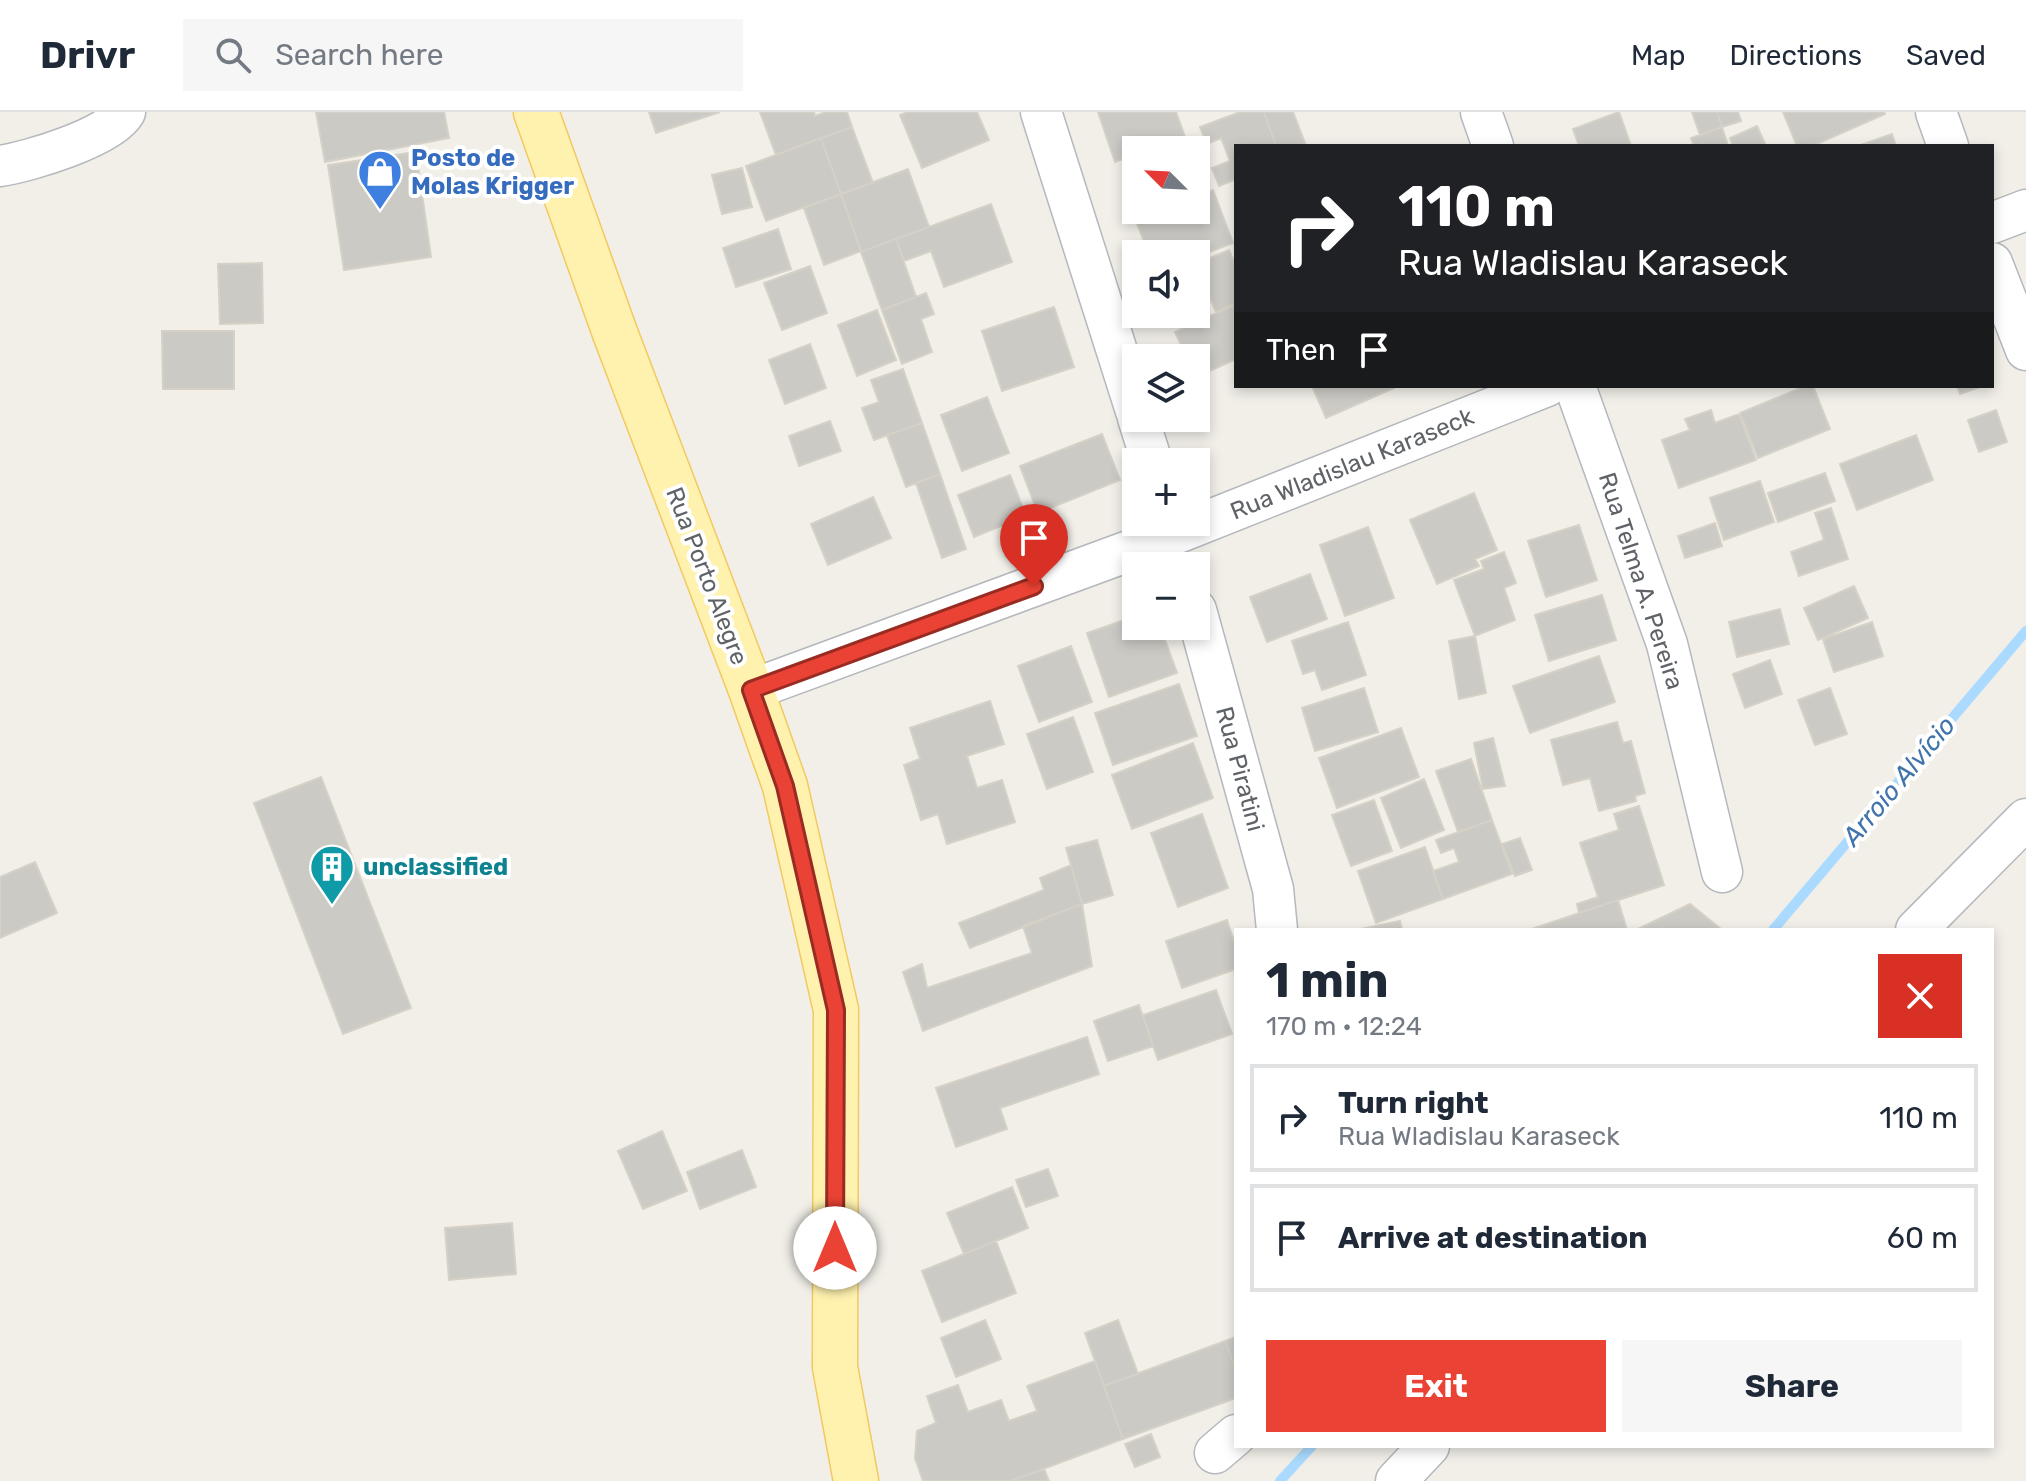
<!DOCTYPE html>
<meta charset="utf-8">
<style>
:root{--surface:#fff;--page:#f6f6f7;--text:#1f2937;--muted:#747a83;--line:#e0e1e3;--accent:#ea4335}
body{margin:0;font-family:Rubik,sans-serif;background:var(--page);color:var(--text);height:100vh;display:flex;flex-direction:column;font-size:30px;white-space:nowrap}
*{box-sizing:border-box;margin:0}
p{font-size:26px;color:var(--muted)}
.icon{flex:none;width:44px;height:44px;fill:none;stroke:currentColor;stroke-width:2;stroke-linecap:round;stroke-linejoin:round}
.map{position:relative;flex:1;overflow:hidden}
.side{position:absolute;left:1234px;top:816px;width:760px;height:520px;display:flex;flex-direction:column;background:var(--surface);border-radius:0px;box-shadow:0 4px 12px #0003}
.side>*{flex:none}
.guide{position:absolute;left:1234px;top:32px;width:760px;height:244px;border-radius:0px;box-shadow:0 4px 12px #0003;background:#202124;color:#fff;overflow:hidden}
.needle{width:52px;rotate:294deg}
.controls{position:absolute;left:1122px;top:24px;display:grid;gap:16px}
.controls a{display:grid;place-items:center;width:88px;height:88px;border-radius:0px;background:var(--surface);box-shadow:0 4px 12px #0003;font-size:40px}
.pin{position:absolute;display:grid;place-items:center;width:68px;height:68px;color:#fff;margin:-82px -34px;border-radius:50% 50% 50% 0;rotate:-45deg;box-shadow:0 0 8px #0007}
.pin .icon{rotate:45deg}
.me{position:absolute;width:88px;margin:-44px;rotate:0deg;stroke-linejoin:round;filter:drop-shadow(0 0 6px #0008)}
.turn{display:flex;align-items:center;gap:28px;height:168px;padding:0 32px;font-size:36px}
.turn .icon{width:104px;height:104px;stroke-width:2.5}
.turn b{display:block;font-size:56px;line-height:68px}
.then{display:flex;align-items:center;height:76px;padding:0 32px;background:#0003;gap:16px;font-size:30px}
.round{display:grid;place-items:center;flex:none;width:84px;height:84px;border-radius:0px;background:var(--page)}
.head{display:flex;align-items:center;justify-content:space-between;height:136px;padding:0 32px}
h1{font-size:48px;font-weight:700;line-height:60px}
.action{display:flex;gap:16px;margin-top:auto;padding:16px 32px}
.action a{flex:1;height:92px;border-radius:0px;background:var(--accent);color:#fff;font-size:32px;font-weight:700;line-height:92px;text-align:center}
.action a+a{background:var(--page);color:var(--text)}
ul{padding:0;list-style:none}
li{display:flex;align-items:center;gap:24px;height:108px;margin:0 16px 12px;padding:0 16px;border:4px solid var(--line);border-radius:0px}
li div{flex:1}
li b{display:block;font-size:30px}
li em{font-style:normal}
header{display:flex;align-items:center;gap:48px;box-sizing:border-box;height:112px;padding:0 40px;background:var(--surface);border-bottom:2px solid var(--line)}
header strong{font-size:38px}
nav{display:flex;gap:44px;margin-inline-start:auto;font-size:28px}
.search{width:560px;height:72px;background:var(--page);display:flex;align-items:center;gap:20px;box-sizing:border-box;padding:0 28px;border-radius:0px;color:var(--muted);font-size:30px}
.map>svg:first-child{display:block}
</style>
<header>
<strong>Drivr</strong>
<div class="search"><svg class="icon" aria-label="search" viewBox="0 0 24 24"><circle cx="10" cy="10" r="6"/><path d="M15 15l6 6"/></svg>Search here</div>
<nav><a>Map</a><a>Directions</a><a>Saved</a></nav>
</header>
<div class="map">
<svg width="2026" height="1369" viewBox="0 0 2026 1369">
<rect width="100%" height="100%" fill="#f1efe8"/>
<g fill="none" stroke-linecap="round" stroke-linejoin="round">
<path stroke="#aadaff" stroke-width="10" d="M1773,818L2026,519
M1280,1369L1312,1334"/>
</g>
<path fill="#cccac5" stroke="#d6d1c6" stroke-width="2" d="M316,0H444L449,26L325,50Z
M649,0H720L656,21Z
M760,0H814L815,4L826,0H847L852,15L776,43Z
M908,0H977L989,28L922,56L900,3Z
M1098,0H1176L1185,25L1148,38H1136V42L1115,50Z
M1240,0H1264L1276,34H1236V67L1219,74L1212,56L1230,49L1221,26L1207,32L1200,15Z
M1264,0H1293L1306,34H1276Z
M1619,0L1631,34H1579L1573,17Z
M1692,0H1717L1722,15L1700,23Z
M1717,0H1738L1741,9L1722,15Z
M1783,0H1884L1885,2L1812,34H1797Z
M1757,14L1766,34H1733L1730,26Z
M852,15L873,71L841,82L821,26Z
M1722,15L1728,34H1694L1691,26Z
M1892,22L1896,34H1858Z
M821,26L841,82L766,109L746,54Z
M416,40L431,145L344,158L328,53Z
M742,56L752,95L722,102L712,63Z
M908,57L929,115L861,140L841,82Z
M1213,78L1233,131L1196,145V142H1149L1136,109L1163,98H1196V85Z
M841,82L861,139L824,153L804,96Z
M991,92L1012,150L944,175L931,139L904,149L896,127Z
M778,117L791,157L736,175L723,136Z
M896,127L916,185L882,198L861,140Z
M1229,138L1236,155V191L1216,200L1196,152Z
M262,151L263,211L220,212L218,152Z
M810,154L827,201L782,218L764,171Z
M926,181L934,202L921,207L932,240L902,252L882,198Z
M1236,192V247L1196,265V246H1187L1175,220Z
M1054,195L1074,255L1002,279L982,219Z
M877,198L896,248L857,264L838,213Z
M162,219H234V277H163Z
M810,232L826,276L785,292L769,248Z
M903,257L922,311L874,328L862,296L879,290L871,268Z
M1312,274H1393L1394,276L1326,306Z
M1806,274H1813L1830,317L1758,346L1740,301Z
M1957,274H1982L1960,282Z
M987,285L1009,341L962,359L941,303Z
M1711,298L1715,311L1739,302L1756,348L1679,376L1662,328L1690,318L1685,307Z
M1996,298L2007,330L1979,340L1968,308Z
M830,309L841,339L799,354L789,324Z
M922,311L940,362L906,375L887,323Z
M1102,322L1120,368L1038,401L1020,354Z
M1916,323L1933,368L1857,398L1840,352Z
M1825,361L1835,389L1778,410L1768,381Z
M940,362L966,437L942,446L916,371Z
M1010,363L1026,404L974,425L958,383Z
M1760,369L1774,410L1724,428L1710,386Z
M1474,381L1497,438L1475,447L1479,454L1437,472L1410,408Z
M873,385L891,426L828,453L811,412Z
M1831,396L1848,447L1799,464L1791,440L1824,428L1815,401Z
M1715,411L1722,434L1685,446L1678,424Z
M1579,413L1597,468L1546,485L1528,429Z
M1368,415L1394,486L1345,504L1320,433Z
M1504,440L1516,471L1504,476L1515,508L1475,524L1454,468L1484,457L1481,449Z
M1310,462L1327,507L1267,530L1250,485Z
M1854,474L1868,506L1818,528L1804,496Z
M1602,483L1616,528L1549,549L1535,503Z
M1780,497L1789,532L1737,545L1729,510Z
M1136,504V514H1160L1177,561L1109,585L1087,521Z
M1348,510L1366,563L1322,578L1315,558L1303,562L1292,529Z
M1872,510L1883,544L1834,560L1823,527Z
M1475,524L1486,581L1459,587L1449,529Z
M1071,534L1092,590L1039,610L1018,554Z
M1599,544L1615,590L1530,621L1513,574Z
M1770,548L1782,582L1745,596L1733,562Z
M1179,572L1197,624L1113,653L1095,601Z
M1364,576L1378,620L1315,639L1302,596Z
M1830,576L1847,622L1815,633L1798,588Z
M990,589L1004,632L967,644L977,676L1002,668L1015,710L947,732L938,702L921,708L904,653L920,647L910,616Z
M1073,605L1093,660L1047,677L1027,622Z
M1617,610L1623,631L1631,629L1645,681L1635,684L1636,689L1599,699L1590,666L1563,673L1551,628Z
M1401,616L1419,665L1337,696L1319,646Z
M1493,626L1505,674L1483,677L1474,631Z
M1193,631L1213,686L1132,717L1112,663Z
M1471,647L1492,708L1458,720L1436,659Z
M321,665L411,896L343,922L254,691Z
M1424,667L1444,718L1401,736L1381,686Z
M1374,688L1392,739L1351,754L1332,703Z
M1639,694L1664,773L1579,801L1577,792L1598,785L1580,731L1619,718L1614,702Z
M1202,702L1228,776L1178,795L1151,721Z
M1492,708L1512,762L1443,787L1433,759L1459,750L1454,736L1441,741L1436,728Z
M1520,726L1532,758L1515,764L1502,732Z
M1097,728L1113,783L1082,792L1066,736Z
M1425,735L1443,787L1376,811L1358,759Z
M35,750L57,801L0,826V765Z
M1071,753L1082,792L970,836L959,811L1044,778L1040,766Z
M1618,788L1627,818H1533L1532,817Z
M1082,792L1092,854L923,919L903,860L922,852L927,876L1032,841L1023,814Z
M1690,792L1721,817L1636,818Z
M1227,808L1236,836V857L1182,876L1166,829Z
M1400,809L1402,818H1356Z
M1216,878L1232,922L1158,948L1143,903Z
M1139,893L1153,934L1108,949L1094,909Z
M1087,925L1099,962L1000,996L1007,1017L956,1035L936,976Z
M662,1019L687,1079L643,1097L618,1039Z
M742,1038L756,1075L700,1097L687,1060Z
M1048,1057L1058,1084L1026,1095L1016,1068Z
M1012,1075L1028,1116L964,1142L947,1101Z
M512,1111L516,1162L449,1168L445,1116Z
M996,1129L1016,1181L942,1210L922,1159Z
M985,1208L1001,1247L956,1265L941,1226Z
M1118,1208L1138,1262L1104,1274L1085,1221Z
M1236,1225V1256H1235L1225,1229Z
M1225,1229L1236,1259V1286L1123,1327L1104,1274Z
M1095,1249L1123,1327L1011,1369H923L915,1346L917,1319L936,1311L927,1284L958,1273L968,1300L1001,1288L1009,1309L1037,1299L1027,1274Z
M1151,1322L1160,1345L1135,1355L1125,1332Z
M1044,1357L1049,1369H1011Z"/>
<g fill="none" stroke-linecap="round" stroke-linejoin="round">
<g stroke="#b5b8bc" stroke-width="43">
<path id="minor" d="M1041,0L1136,299
M1481,0L1493,34
M1936,0L1948,34
M0,54C28,50 111,25 125,0
M1992,111L2026,98
M1992,151L2026,238
M1575,274L1667,532L1722,760
M1138,306L1152,350
M1196,498L1273,777L1277,818
M751,578L1175,422L1547,274
M1916,818L2026,707
M1215,1341L1236,1323
M1396,1369L1429,1334"/>
</g>
<g stroke="#f2c960" stroke-width="47">
<path id="major" d="M536,0L615,221L751,578L785,674L836,898L835,1255L856,1369"/>
</g>
<use href="#minor" stroke="#fff" stroke-width="40"/>
<use href="#major" stroke="#fff2af" stroke-width="44"/>
</g>
<g fill="none" stroke-linecap="round" stroke-linejoin="round">
<g stroke="#982c22" stroke-width="20">
<path id="route" d="M835,1136L836,898L785,674L751,578L1034,474"/>
</g>
<use href="#route" stroke="#ea4335" stroke-width="14"/>
</g>
<defs>
<g id="shop-pin" transform="scale(2.3)"><path d="M0 17L-7.5 6A9.5 9.5 0 1 1 7.5 6Z" fill="#3f7fe0" stroke="#fff"/><path d="M-5-2.5h2.3a2.7 3.5 0 0 1 5.4 0H5L5.5 6h-11ZM-1.5-2.5h3a1.5 2.3 0 0 0-3 0Z" fill="#fff"/></g>
<g id="building-pin" transform="scale(2.3)"><path d="M0 17L-7.5 6A9.5 9.5 0 1 1 7.5 6Z" fill="#0f9aa8" stroke="#fff"/><path d="M-4-6H4V6H1V3H-1V6H-4ZM-2.5-4.3h1.7v1.8h-1.7ZM.8-4.3h1.7v1.8H.8ZM-2.5-1h1.7V.8h-1.7ZM.8-1h1.7V.8H.8Z" fill="#fff"/></g>
</defs>
<g fill-rule="evenodd">
<use href="#shop-pin" x="380" y="60"/>
<use href="#building-pin" x="332" y="755"/>
</g>
<g text-anchor="middle" dominant-baseline="central" stroke-width="8" stroke-linejoin="round" paint-order="stroke">
<g font-size="24" font-weight="bold" fill="#366cbe" stroke="#fff" text-anchor="start">
<text x="411" y="46">Posto de<tspan x="411" dy="28">Molas Krigger</tspan></text>
</g>
<g font-size="24" fill="#5f6368" stroke="#fff">
<text transform="translate(1352 352) rotate(-22)">Rua Wladislau Karaseck</text>
<text transform="translate(707 464) rotate(69)">Rua Porto Alegre</text>
<text transform="translate(1641 469) rotate(72)">Rua Telma A. Pereira</text>
<text transform="translate(1240 657) rotate(75)">Rua Piratini</text>
</g>
<g font-size="24" font-weight="bold" fill="#0d838f" stroke="#fff" text-anchor="start">
<text x="363" y="755">unclassified</text>
</g>
<g font-size="26" font-style="italic" fill="#4174aa" stroke="#fff">
<text transform="translate(1899 669) rotate(-50)">Arroio Alvício</text>
</g>
</g>
</svg>
<div class="controls">
<a><svg class="needle" viewBox="-14 -14 28 28"><path d="M0-13l5 13h-10z" fill="#e53935"/><path d="M0 13l5-13h-10z" fill="#747a83"/></svg></a>
<a><svg class="icon" aria-label="sound" viewBox="0 0 24 24"><path d="M4 9h4l5-4v14l-5-4H4zM17 9q2 3 0 6"/></svg></a>
<a><svg class="icon" aria-label="layers" viewBox="0 0 24 24"><path d="M12 4l9 5-9 5-9-5zM3 14l9 5 9-5"/></svg></a>
<a>+</a>
<a>−</a>
</div>
<div class="pin" style="left:1034px;top:474px;background:#d93025"><svg class="icon" aria-label="arrive" viewBox="0 0 24 24"><path d="M6 21V4h12l-3 4 3 4H6"/></svg></div>
<svg class="me" style="left:835px;top:1136px" viewBox="-20 -20 40 40"><circle r="19" fill="#fff"/><path d="M0-13L10 11 0 6-10 11z" fill="#ea4335"/></svg>
<div class="guide">
<div class="turn"><svg class="icon" aria-label="right" viewBox="0 0 24 24"><path d="M7 20v-9h11M14 6l5 5-5 5"/></svg><div><b>110 m</b>Rua Wladislau Karaseck</div></div>
<div class="then">Then<svg class="icon" aria-label="arrive" viewBox="0 0 24 24"><path d="M6 21V4h12l-3 4 3 4H6"/></svg></div>
</div>
<section class="side">
<div class="head"><div><h1>1 min</h1><p>170 m · 12:24</p></div><a class="round" style="background:#d93025;color:#fff"><svg class="icon" aria-label="close" viewBox="0 0 24 24"><path d="M6 6l12 12M18 6L6 18"/></svg></a></div>
<ul>
<li><svg class="icon" aria-label="right" viewBox="0 0 24 24"><path d="M7 20v-9h11M14 6l5 5-5 5"/></svg><div><b>Turn right</b><p>Rua Wladislau Karaseck</p></div><em>110 m</em></li>
<li><svg class="icon" aria-label="arrive" viewBox="0 0 24 24"><path d="M6 21V4h12l-3 4 3 4H6"/></svg><div><b>Arrive at destination</b></div><em>60 m</em></li>
</ul>
<div class="action"><a>Exit</a><a>Share</a></div>
</section>
</div>
